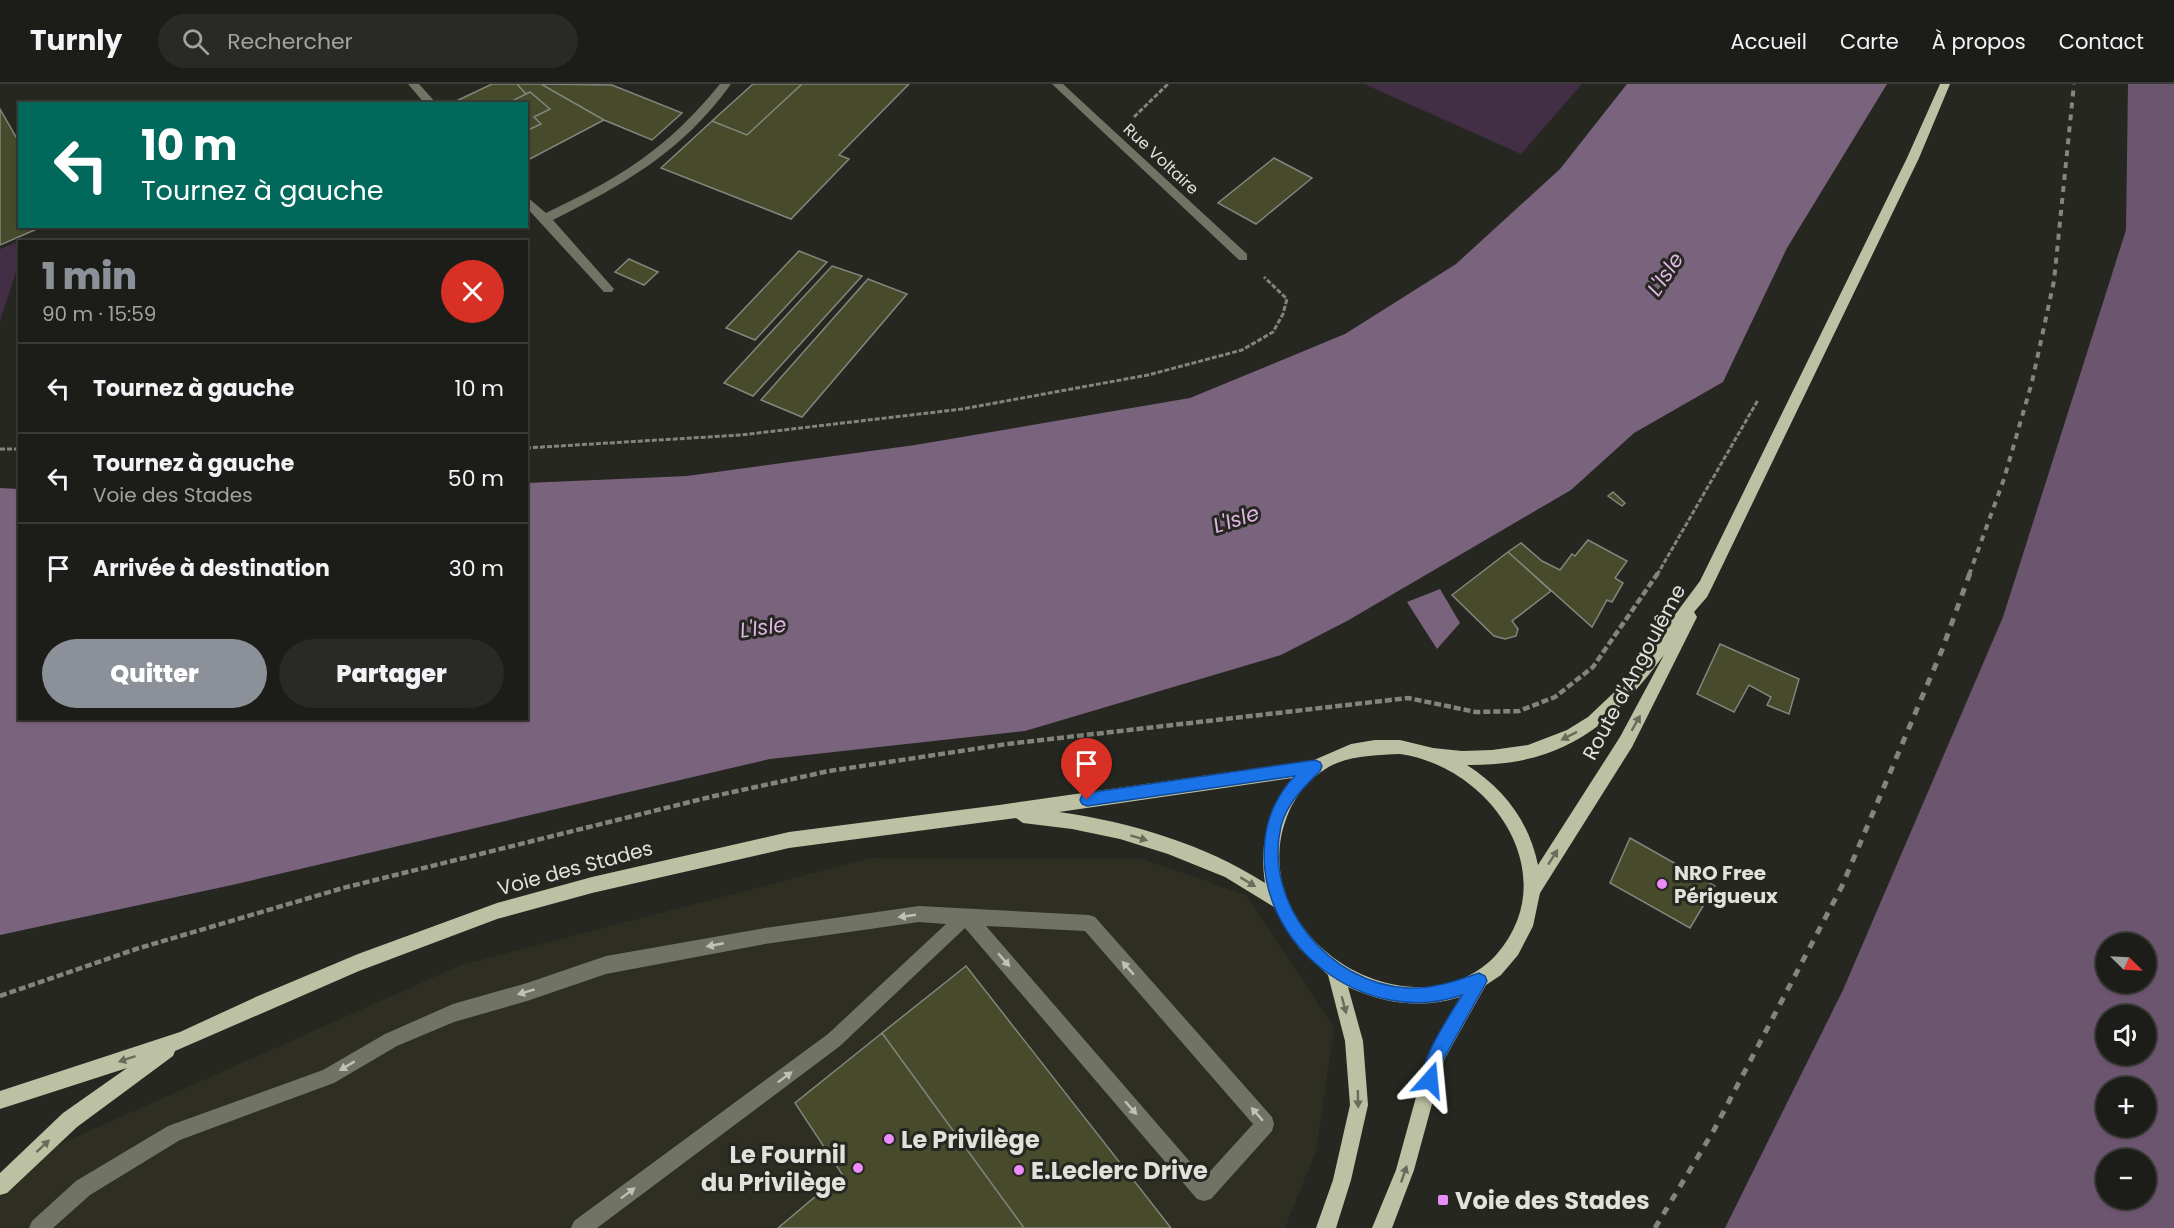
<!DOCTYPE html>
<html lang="fr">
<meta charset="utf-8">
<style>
:root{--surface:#1c1d18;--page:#292a25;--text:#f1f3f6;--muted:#a0a2a2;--line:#3a3b37;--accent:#8c9099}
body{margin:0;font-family:Poppins,sans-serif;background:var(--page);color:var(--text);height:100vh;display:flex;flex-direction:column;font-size:22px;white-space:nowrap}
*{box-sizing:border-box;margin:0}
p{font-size:20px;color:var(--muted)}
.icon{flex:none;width:33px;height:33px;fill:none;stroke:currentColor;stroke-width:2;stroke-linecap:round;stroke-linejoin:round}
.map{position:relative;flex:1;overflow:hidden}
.panel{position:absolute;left:18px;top:156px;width:510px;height:480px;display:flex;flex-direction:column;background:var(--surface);border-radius:0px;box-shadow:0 2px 4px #0004,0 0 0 2px var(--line)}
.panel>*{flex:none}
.top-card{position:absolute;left:18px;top:18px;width:510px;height:126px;border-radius:0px;box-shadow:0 2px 4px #0004,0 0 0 2px var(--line);background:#00695c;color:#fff;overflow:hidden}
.needle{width:39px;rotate:114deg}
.fabs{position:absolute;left:2096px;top:849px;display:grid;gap:12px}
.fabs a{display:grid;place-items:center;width:60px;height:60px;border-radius:50%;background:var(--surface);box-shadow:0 2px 4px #0004,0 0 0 2px var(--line);font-size:30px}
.pin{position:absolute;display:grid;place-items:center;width:51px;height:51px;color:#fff;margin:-62px -26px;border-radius:50% 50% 50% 0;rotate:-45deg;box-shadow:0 0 6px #0007}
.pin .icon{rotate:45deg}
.me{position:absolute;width:66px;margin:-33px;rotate:18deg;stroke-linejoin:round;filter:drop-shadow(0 0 4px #0008)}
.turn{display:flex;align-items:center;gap:21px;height:126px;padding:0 24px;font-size:27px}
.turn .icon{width:78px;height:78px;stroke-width:2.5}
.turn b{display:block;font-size:42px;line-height:51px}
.round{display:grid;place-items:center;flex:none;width:63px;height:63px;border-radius:32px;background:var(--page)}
.head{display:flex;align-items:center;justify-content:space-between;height:102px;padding:0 24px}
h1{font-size:36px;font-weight:800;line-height:45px;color:var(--accent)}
.button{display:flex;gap:12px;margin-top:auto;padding:12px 24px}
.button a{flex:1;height:69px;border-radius:36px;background:var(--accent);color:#fff;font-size:24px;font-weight:800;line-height:69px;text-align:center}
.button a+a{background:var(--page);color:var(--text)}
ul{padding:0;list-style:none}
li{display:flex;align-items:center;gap:18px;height:90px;padding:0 24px;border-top:2px solid var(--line)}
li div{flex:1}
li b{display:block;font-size:22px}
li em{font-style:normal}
header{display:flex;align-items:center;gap:36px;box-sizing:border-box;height:84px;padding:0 30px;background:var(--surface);border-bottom:2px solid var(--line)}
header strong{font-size:28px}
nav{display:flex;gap:33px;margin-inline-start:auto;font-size:21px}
.search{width:420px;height:54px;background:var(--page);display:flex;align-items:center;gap:15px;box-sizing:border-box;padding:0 21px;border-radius:33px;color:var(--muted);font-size:22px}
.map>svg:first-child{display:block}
</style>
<header>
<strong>Turnly</strong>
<div class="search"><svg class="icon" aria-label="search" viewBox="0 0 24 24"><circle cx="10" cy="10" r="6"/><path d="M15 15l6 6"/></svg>Rechercher</div>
<nav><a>Accueil</a><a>Carte</a><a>À propos</a><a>Contact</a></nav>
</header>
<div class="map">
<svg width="2174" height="1144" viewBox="0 0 2174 1144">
<rect width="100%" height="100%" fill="#262720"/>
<path fill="#2e2f22" d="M871,774L1143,775L1246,811L1334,944L1316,1067L1285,1144H0V1087L461,881Z"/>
<path fill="#422e45" d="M1364,0H1582L1521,70Z
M28,154L27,157L20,158L19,179L0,237V165Z"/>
<path fill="#6c566f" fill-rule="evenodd" d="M2128,0H2174V1144H1725L1843,906L2003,533L2126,146ZM2106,860H2145V898H2106ZM2106,932H2145V970H2106ZM2106,1004H2145V1042H2106ZM2106,1076H2145V1114H2106Z"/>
<path fill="#7a637d" d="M1627,0H1887L1787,164L1723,298L1634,349L1571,406L1347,537L1281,571L1025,647L770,675L232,801L0,851V404L19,405L20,634H526L527,399L687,392L915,361L1190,314L1345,250L1456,180L1560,85Z
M1440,505L1460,539L1437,565L1407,518Z"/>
<path fill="#474a2b" stroke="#84857d" stroke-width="1.5" d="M492,0H517L526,10L506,20H450Z
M517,0H541L604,36L526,77V47L541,40L534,33L550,25L530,8L526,10Z
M541,0L612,1L682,29L652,56L604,36Z
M753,0H802L747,51L712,37Z
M802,0H909L839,71L849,75L791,135L661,84L712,37L747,51Z
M530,8L550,25L534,33L541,40L526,47V20H506Z
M0,25L20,60V142H44L0,161Z
M1274,74L1312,94L1256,140L1218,119Z
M799,167L827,178L755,256L726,244Z
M629,175L658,188L644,201L615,188Z
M832,182L862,192L753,312L724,299Z
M868,195L907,210L802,333L761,316Z
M1613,408L1625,419L1622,422L1608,412Z
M1588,456L1627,477L1615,494L1623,499L1612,518L1607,516L1592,543L1508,468L1521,459L1542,477L1560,486L1572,470L1575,472Z
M1508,468L1551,507L1512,537L1518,545L1516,552L1505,555L1494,552L1452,511Z
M1720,560L1799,595L1789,630L1767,621L1771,613L1749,601L1734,628L1697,610Z
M1630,754L1715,802L1690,844L1610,799Z
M966,882L1171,1144H1024L882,949Z
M882,949L1024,1144H778L842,1090L795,1019Z"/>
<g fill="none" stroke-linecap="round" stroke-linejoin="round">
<path stroke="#83847e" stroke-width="3" stroke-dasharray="5 2" stroke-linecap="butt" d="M1134,33L1168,0
M526,364L741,351L962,325L1148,291L1242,266L1273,248L1283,230L1287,215L1264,193
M0,365H20
M1657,491L1758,316"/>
<path stroke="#83847e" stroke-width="4.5" stroke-dasharray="7 3" stroke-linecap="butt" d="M0,912L136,865L343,804L710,713L829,687L1007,660L1408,614L1476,628L1519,627L1555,613L1593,583L1658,489"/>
<path fill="#717365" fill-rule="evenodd" d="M408,0H419L437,20H425Z
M720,0H731C683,67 625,100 553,136L614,205L612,208H604L526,123V112L546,129C621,93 666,66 720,0Z
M1052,0H1063L1247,170V176H1239Z
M919,822L1089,831L1095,833L1272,1033L1274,1040L1272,1047L1211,1115L1204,1117L1197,1115L965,844L840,962L597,1144H571L574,1137L828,950L946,840L919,838L765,860L606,890L527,917L454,938L397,962L334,999L180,1056L90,1111L53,1144H29L32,1137L76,1097L168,1042L323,986L385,950L453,920L527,899L606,872L765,844ZM986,842L1085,847L1253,1040L1204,1094Z"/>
<path fill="#bdc1a3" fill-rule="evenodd" d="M1940,0H1950L1919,74L1713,501L1707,513L1694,528L1697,533L1632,663L1540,809L1533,842L1518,871L1501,891L1486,901L1444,976L1414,1086L1392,1144H1372L1396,1086L1427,973L1460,913C1422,925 1385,920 1348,903L1363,957L1368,1021L1351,1096L1336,1144H1316L1333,1096L1350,1021L1345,957L1328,891L1299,864L1274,823L1225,793L1168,770L1120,755L1072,745L1023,739L1016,734L789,764L592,809L497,835L359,887L175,967L173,972L77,1043L7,1109L0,1111V1089L63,1029L127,984L0,1025V1007L180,948L258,912L358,870L497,819L592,793L789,748L999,721L1314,676L1351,660L1375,656H1400L1433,664L1462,667L1492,666L1528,661L1567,646L1588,633L1624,599L1700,497L1907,74ZM1664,571L1620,653L1538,781C1529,737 1504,705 1467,681C1561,682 1610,644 1664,571ZM1400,670C1492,683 1566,792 1496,871C1479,890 1453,901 1428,903C1338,908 1251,820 1288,730C1297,708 1315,688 1337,679C1358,671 1379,671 1400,670ZM1292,694C1268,724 1259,761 1265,799C1204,760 1130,738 1059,728Z"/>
<path stroke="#84857f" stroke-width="4" stroke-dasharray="6 6" stroke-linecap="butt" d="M1969,491L2004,395L2032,298L2054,197L2074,0"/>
<path stroke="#84857f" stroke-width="5" stroke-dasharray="8 8" stroke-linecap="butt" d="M1655,1144L1714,1046L1842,802L1942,566L1970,489"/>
</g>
<defs><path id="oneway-solid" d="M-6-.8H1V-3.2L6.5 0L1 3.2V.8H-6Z" transform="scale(1.5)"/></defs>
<g fill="#6a6c5b">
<use href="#oneway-solid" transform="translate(1636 639) rotate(-61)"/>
<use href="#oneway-solid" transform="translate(1569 652) rotate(153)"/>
<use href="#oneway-solid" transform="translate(1139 754) rotate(17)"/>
<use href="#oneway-solid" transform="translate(1553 773) rotate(-57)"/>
<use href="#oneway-solid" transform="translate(1248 798) rotate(31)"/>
<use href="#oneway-solid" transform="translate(1344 921) rotate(75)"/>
<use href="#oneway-solid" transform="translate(127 975) rotate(161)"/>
<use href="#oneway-solid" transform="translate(1358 1015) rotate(89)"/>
<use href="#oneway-solid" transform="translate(43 1062) rotate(-43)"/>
<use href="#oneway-solid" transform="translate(1404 1090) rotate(-71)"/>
</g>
<g fill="#c0c1b9">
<use href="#oneway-solid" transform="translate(907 832) rotate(172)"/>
<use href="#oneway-solid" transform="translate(715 861) rotate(169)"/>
<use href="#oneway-solid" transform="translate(1004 876) rotate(49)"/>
<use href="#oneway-solid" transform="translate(1128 884) rotate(-131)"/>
<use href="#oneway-solid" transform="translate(526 908) rotate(163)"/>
<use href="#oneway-solid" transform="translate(347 982) rotate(149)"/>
<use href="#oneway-solid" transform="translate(785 993) rotate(-37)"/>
<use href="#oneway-solid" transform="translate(1131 1024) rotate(49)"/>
<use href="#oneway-solid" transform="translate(1257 1030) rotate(-131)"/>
<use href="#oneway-solid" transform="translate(628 1109) rotate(-37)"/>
</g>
<path fill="#1a73e8" stroke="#114b97" stroke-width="1.5" d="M1315,676L1320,678L1322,682L1320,687C1304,703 1287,719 1281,742C1263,820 1329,900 1408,904C1433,905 1456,897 1479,889L1485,892L1487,897L1443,976L1435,1001L1430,1004L1424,1001C1415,981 1451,930 1462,911C1365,945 1253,860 1265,756C1267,733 1278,709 1295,692L1087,722L1082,720L1080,716L1082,711L1087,709Z"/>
<g fill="#ec8cfb" stroke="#262720" stroke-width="2">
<circle cx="1662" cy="800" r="6"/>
<circle cx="889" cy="1055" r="6"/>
<circle cx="858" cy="1084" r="6"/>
<circle cx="1019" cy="1086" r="6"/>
<rect x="1437" y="1110" width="12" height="12" rx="3"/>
</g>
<g text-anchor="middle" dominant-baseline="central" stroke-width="6" stroke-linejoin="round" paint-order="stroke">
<g font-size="16" fill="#e2e2dd" stroke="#262720">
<text transform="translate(1161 75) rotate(43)">Rue Voltaire</text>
</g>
<g font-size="20" fill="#e2e2dd" stroke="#262720">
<text transform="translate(1634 588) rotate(-62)">Route d'Angoulême</text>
<text transform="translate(575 784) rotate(-15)">Voie des Stades</text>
</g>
<g font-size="20" font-weight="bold" fill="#e2e2dd" stroke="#262720" text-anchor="start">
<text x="1674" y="789">NRO Free<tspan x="1674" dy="23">Périgueux</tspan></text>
</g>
<g font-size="21" font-style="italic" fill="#dfb6e5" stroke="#262720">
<text transform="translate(1665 190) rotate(-56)">L'Isle</text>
<text transform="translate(1236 435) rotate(-18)">L'Isle</text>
<text transform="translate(763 543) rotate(-8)">L'Isle</text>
</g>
<g font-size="24" font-weight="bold" fill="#e2e2dd" stroke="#262720" text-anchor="start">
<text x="901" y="1055">Le Privilège</text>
<text x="846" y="1070" text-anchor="end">Le Fournil<tspan x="846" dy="28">du Privilège</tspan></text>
<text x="1031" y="1086">E.Leclerc Drive</text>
<text x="1455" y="1116">Voie des Stades</text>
</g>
</g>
</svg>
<div class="fabs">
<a><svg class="needle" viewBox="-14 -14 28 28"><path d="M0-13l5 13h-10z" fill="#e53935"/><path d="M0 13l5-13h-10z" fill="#a0a2a2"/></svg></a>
<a><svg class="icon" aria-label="sound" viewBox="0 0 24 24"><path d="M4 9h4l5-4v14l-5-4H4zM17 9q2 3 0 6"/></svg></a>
<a>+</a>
<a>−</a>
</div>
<div class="pin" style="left:1087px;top:716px;background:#d93025"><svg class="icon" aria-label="arrive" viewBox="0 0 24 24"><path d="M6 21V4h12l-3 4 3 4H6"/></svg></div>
<svg class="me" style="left:1430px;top:996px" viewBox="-20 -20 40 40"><path d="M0-17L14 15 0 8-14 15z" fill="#1a73e8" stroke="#fff" stroke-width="4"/></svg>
<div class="top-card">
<div class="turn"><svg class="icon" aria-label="left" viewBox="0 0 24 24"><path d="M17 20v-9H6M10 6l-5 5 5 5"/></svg><div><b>10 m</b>Tournez à gauche</div></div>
</div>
<section class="panel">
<div class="head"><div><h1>1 min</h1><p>90 m · 15:59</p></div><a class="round" style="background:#d93025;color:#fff"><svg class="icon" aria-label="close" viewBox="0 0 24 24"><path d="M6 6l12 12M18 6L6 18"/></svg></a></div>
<ul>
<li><svg class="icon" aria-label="left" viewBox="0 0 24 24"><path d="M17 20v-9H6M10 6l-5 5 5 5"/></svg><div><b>Tournez à gauche</b></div><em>10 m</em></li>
<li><svg class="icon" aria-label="left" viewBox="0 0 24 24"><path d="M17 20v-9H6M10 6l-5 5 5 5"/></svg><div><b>Tournez à gauche</b><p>Voie des Stades</p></div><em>50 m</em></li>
<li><svg class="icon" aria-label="arrive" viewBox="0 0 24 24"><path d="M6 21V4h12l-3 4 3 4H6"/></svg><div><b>Arrivée à destination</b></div><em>30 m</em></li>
</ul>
<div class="button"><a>Quitter</a><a>Partager</a></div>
</section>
</div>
